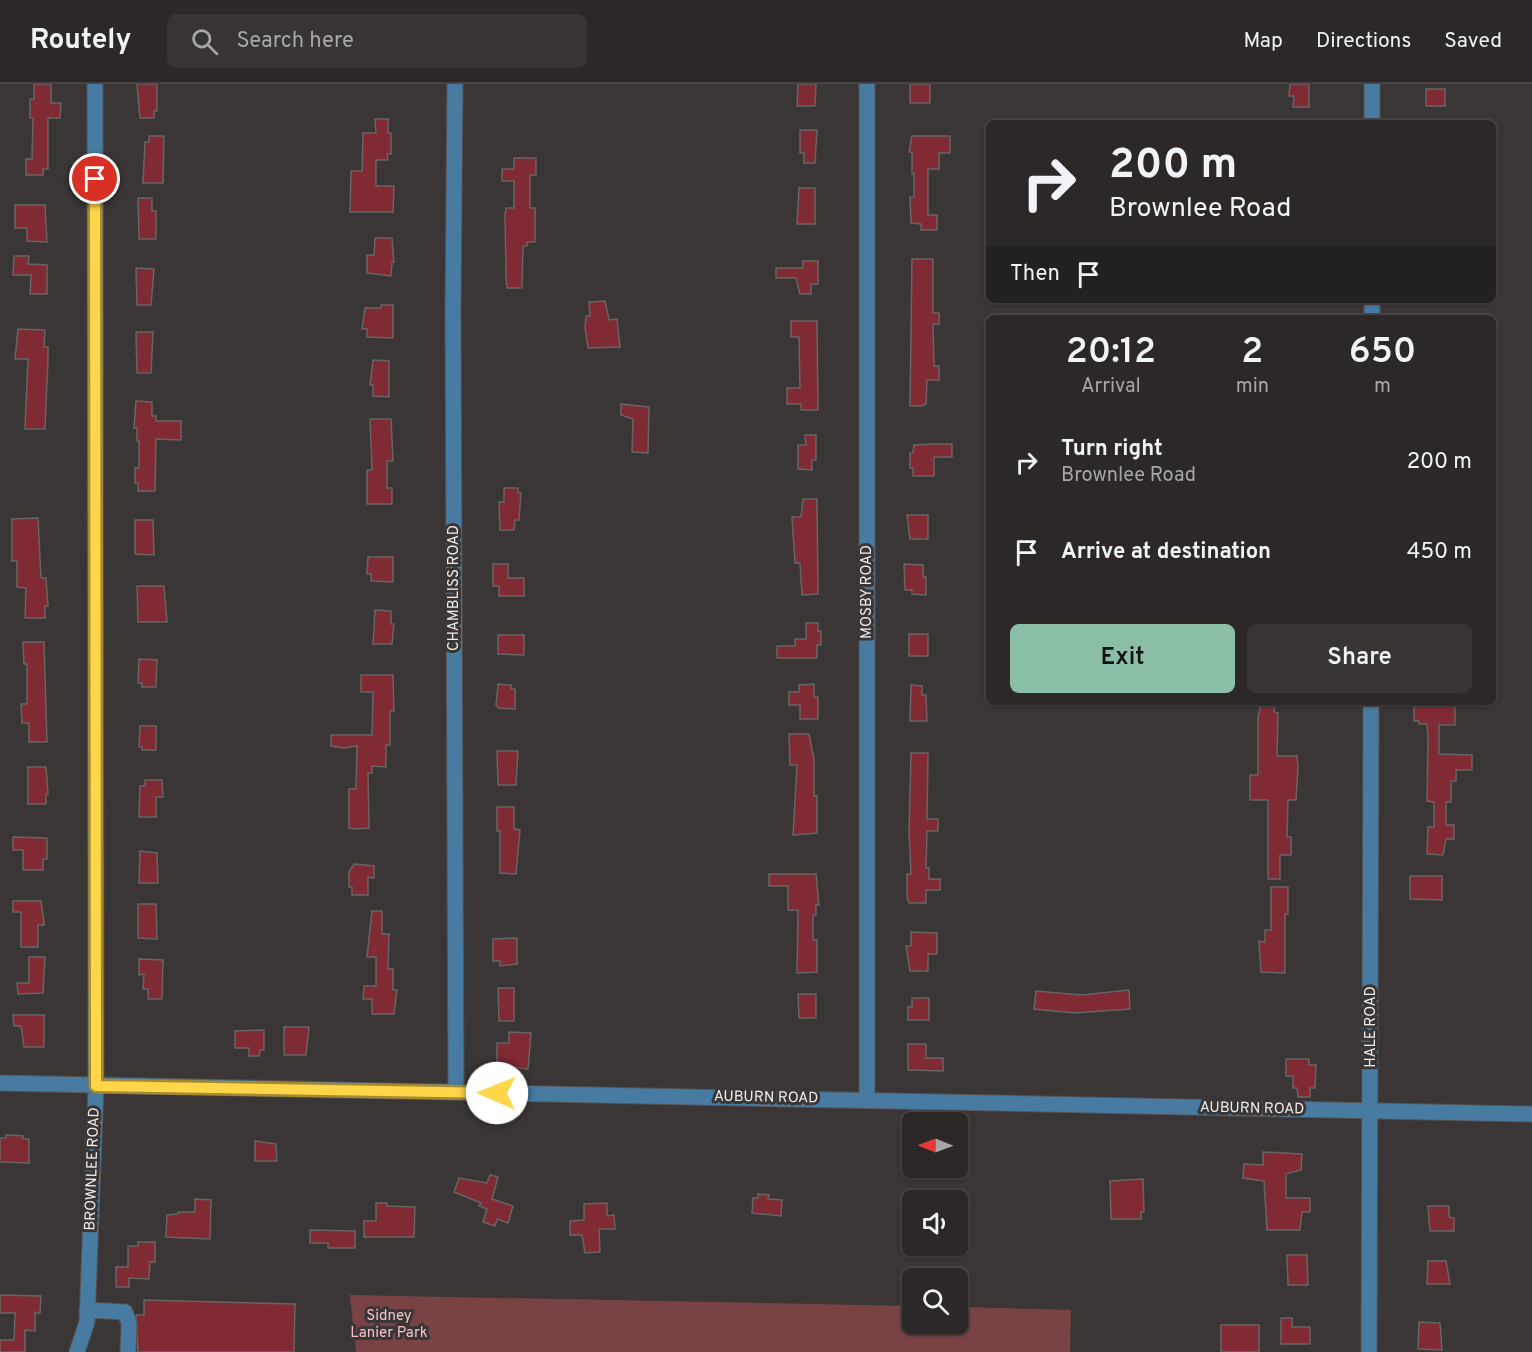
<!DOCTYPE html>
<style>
:root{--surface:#2c2828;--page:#383434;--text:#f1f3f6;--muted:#a6a6a8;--line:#484445;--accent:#8abfa5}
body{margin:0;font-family:Overpass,sans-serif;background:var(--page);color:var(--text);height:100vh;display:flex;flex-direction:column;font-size:22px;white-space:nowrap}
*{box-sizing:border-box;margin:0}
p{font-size:20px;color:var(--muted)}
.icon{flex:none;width:33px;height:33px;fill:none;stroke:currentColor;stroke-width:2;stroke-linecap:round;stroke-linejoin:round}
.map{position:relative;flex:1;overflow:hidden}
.details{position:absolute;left:986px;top:231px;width:510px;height:390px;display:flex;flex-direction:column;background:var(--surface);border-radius:9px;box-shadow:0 2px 4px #0004,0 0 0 2px var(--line)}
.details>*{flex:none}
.top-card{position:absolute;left:986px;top:36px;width:510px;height:183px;border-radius:9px;box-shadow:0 2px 4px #0004,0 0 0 2px var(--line);background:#2c2828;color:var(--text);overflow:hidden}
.needle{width:39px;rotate:271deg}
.fabs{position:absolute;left:902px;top:1028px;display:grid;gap:12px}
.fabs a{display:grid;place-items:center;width:66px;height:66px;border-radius:9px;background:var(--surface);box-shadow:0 2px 4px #0004,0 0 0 2px var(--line);font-size:30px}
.pin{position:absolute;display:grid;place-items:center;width:51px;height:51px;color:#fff;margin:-26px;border:3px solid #fff;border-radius:50%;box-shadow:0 2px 6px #0007}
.me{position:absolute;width:66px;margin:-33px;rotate:271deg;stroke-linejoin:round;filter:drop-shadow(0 0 4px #0008)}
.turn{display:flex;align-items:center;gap:21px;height:126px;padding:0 24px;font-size:27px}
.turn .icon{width:78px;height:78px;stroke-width:2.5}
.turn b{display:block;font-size:42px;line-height:51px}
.then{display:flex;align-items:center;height:57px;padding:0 24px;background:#0003;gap:12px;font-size:22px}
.eta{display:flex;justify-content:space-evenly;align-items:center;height:102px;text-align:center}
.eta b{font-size:36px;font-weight:600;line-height:42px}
.cta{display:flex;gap:12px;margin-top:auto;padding:12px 24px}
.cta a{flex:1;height:69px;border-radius:9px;background:var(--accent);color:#111;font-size:24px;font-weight:600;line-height:69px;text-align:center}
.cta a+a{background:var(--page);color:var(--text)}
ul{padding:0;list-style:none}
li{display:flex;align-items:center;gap:18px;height:90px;padding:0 24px}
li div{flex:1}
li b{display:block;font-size:22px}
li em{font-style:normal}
header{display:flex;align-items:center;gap:36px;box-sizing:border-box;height:84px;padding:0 30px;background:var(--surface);border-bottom:2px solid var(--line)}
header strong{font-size:28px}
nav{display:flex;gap:33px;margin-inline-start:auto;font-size:21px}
.search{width:420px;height:54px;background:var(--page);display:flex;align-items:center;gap:15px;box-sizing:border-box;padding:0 21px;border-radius:9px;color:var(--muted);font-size:22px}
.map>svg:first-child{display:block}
</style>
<header>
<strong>Routely</strong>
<div class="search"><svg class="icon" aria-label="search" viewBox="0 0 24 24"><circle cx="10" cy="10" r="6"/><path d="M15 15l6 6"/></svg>Search here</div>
<nav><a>Map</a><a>Directions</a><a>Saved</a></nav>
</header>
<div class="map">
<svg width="1532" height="1268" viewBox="0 0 1532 1268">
<rect width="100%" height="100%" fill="#3b3636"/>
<path fill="#794346" d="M350,1211L912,1222V1239H957V1223L1071,1226L1070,1268H356Z"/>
<path fill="#802a34" stroke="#696464" stroke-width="1.5" d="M34,0H51V19H61L60,34H48V85H43V91H26V75H32L33,34H30V15H34Z
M137,0H157V27H154V34H140Z
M798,0H816L815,22H797Z
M910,0H930V19H910Z
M1290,0H1309V23H1293L1294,12H1289Z
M1426,5H1445V22H1426Z
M375,35H388V49H391V70H387L388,76H376V102H394L393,128H350L351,87H362L363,49H376Z
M800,46H817L815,79H804V69H800Z
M149,52H164L163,99H143L145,58H149Z
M912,52H950V69H939V85H928V131H937V146H921V140L911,139L910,113H914V90H912V68H909Z
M514,74H536V91H530V124H535V158H527V162H523L522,204H507L506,195L505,131L506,124H514V97H502V85H514Z
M799,104H815V140H797Z
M138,114H152V127H156V155H139Z
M15,121H45L47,158L27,157V144H15Z
M375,154H392L394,178H392L391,192L367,189V171H374Z
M14,172H29L28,180L47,181V210H30L31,191H13Z
M912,175H933V229H939V240H933L934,282H939V296H927L926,320L922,322H910Z
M803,177H818V200H811V210H800L796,194H776V184H803Z
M136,184L154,185L151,221H137Z
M605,217L609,236L617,235L620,263L588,264L585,244L586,232H590L589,218Z
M381,221H393V254L367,253V245H362L365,224H381Z
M791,237H817L818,326H801V320H787V304H800L799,253H791Z
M18,245L45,246L44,263H48V275L45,345H25L28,275H15Z
M136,248H153L151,289H137Z
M373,276L389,277V313L373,312V301H370Z
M136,317L152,318V332H156V337H181V356L156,355L155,407H138V399H135V384H139V357H137V344H134Z
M621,320L649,323L648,369L632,368L633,335L621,331Z
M370,335H391L393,377H387V404H392V420H367V386H372Z
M805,351H816V376H812V386L798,385V361H806Z
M933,360H952V373H934V392H913V384H910V369H913L914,361Z
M504,404H518V409H521L519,436H515L514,446H500L499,418H504Z
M803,415H817L818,510L802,511L800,479H795L792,433H801Z
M907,431H928V455H910Z
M38,434L41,494H46L48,522H45V534H25L26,504L17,503V477H12V435Z
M135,436H153L154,471L135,470Z
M368,473H393V498L371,497V490H367Z
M493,480H508V494H524V512H499V502H493Z
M904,480L923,481V493H926V511L912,510V506H905Z
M137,502H164L167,538H138Z
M375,526L391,527V540H394L392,560H373Z
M806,539H818V547H821V561H817V574H777V562H795V555H806Z
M909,550H928V572H909Z
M498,551H524V571L498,570Z
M23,558H44L47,658H29V639H22L21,620H27V580H24Z
M139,575L157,576L156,603H142V599H138Z
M361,591H393L394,627H390V661H386V683L372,682V689H368L369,744L357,745L349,744V705H356L357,662L344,664L331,662V651H372L373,608H361Z
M498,600L511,601V605H515V625L498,624L496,621Z
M814,600V613H818V635H800V621H789V608H799V601Z
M911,601L922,602V611H926L927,637H910Z
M1425,618H1455V641H1439V670L1472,671V686H1456V697H1451V718H1446V741H1454V755H1446L1443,771L1427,770L1428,743H1434V718L1427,717L1428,652L1427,640H1419V637H1414V623Z
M1261,620H1275L1274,628L1278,629L1277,672H1297L1298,683L1296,716H1288L1287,753H1291V771H1280V795H1268V716H1250V691H1258V633Z
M140,642H156V666H142V663H139Z
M789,650H809L814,675V712H817V749L793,751L797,681H790Z
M497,667H518L516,701H498Z
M911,669H928L927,735H938V747H927L926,784H929V795H940V806H926V819H909L907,812V790H911L909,747Z
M28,683H46L48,710H46V720H28Z
M145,696H162L163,713H156V733H139L140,702H145Z
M497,723H514V745L520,746L516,790L500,789V747H497Z
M13,753L47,754V775H43V786H23V766H13Z
M140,767L157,769L158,799H139Z
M354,780L374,782V794L368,793V811H352V803H349V788Z
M769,790H816L819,821L816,820V831H813V856H817V888L797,889L798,826H788V802H769Z
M1410,792H1442V816L1410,815Z
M1271,803H1288V830H1285V889L1261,888L1259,857L1265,858V846H1271Z
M13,817H41L44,838V841H38V863H21V828H13Z
M138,820H156L157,855L138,854Z
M372,827H382V850H389L388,885H393V906H397L394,930H372V915H363L364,902H376V873H367Z
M911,848L937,849V870H928V887H910L906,862H911Z
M517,854V880L500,882V877H493V855Z
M29,873H45L43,909L18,910L17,899H29Z
M139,875L163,876L162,915H148V905H143L144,890L139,891Z
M498,904H514V937H499Z
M1129,906L1130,925L1074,929L1034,925L1036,907L1082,911Z
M798,910H816V934H799Z
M912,914H929V936H908V923H912Z
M13,931H44V963H24L21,942H14Z
M284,943H309L306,971H284Z
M264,946V966H260L259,972H249V964H235V947Z
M509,948L531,949L528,985L497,982V959H509Z
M908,960H926V974H943V987L908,986Z
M1286,975H1309V981H1316L1315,1004H1310V1013H1298L1297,1004H1293V992H1286Z
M6,1051L23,1052V1055H29V1079L0,1078V1054H6Z
M255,1057L276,1060L277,1077H255Z
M1263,1068L1302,1070L1301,1086L1286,1090V1114H1310V1128H1302L1300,1146H1267L1264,1097L1243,1094L1244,1080L1263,1081Z
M490,1091L498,1093L492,1115L513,1122L508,1139L497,1135L495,1142L483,1138L487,1125L479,1122L481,1119L454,1108L459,1094L487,1099Z
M1143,1095L1144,1128H1141V1135H1111L1110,1097Z
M758,1110L769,1111L768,1115L782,1116L781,1132L752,1129L753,1114H758Z
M195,1115L211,1116L210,1155L166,1153L167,1131L178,1130V1128H195Z
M376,1119H387V1122L415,1123L414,1153H364V1137H376Z
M607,1119V1132L614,1131L615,1145H599L600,1168L585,1169L582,1151H570V1137L584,1136V1120Z
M1428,1122H1449V1133L1454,1134V1147H1430Z
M310,1146L355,1147V1164H328V1159H310Z
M138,1158H155V1178H150L149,1195L129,1194V1203H116V1183H128V1162H138Z
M1287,1171H1307L1308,1201H1288Z
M1428,1177H1446L1450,1200H1427Z
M0,1211L41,1212L40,1229H35V1247L25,1246V1268H0V1256H14L15,1229H0Z
M144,1216L295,1220L294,1268H138L136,1231H144Z
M1281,1234H1292V1243H1310V1260H1281Z
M1419,1238L1440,1239L1442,1266L1418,1265Z
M1221,1241H1259V1268H1221Z"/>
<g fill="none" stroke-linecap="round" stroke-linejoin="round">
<g stroke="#575353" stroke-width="17">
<path id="minor" d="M455,0L453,226L456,1008
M867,0V1015
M1372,39V0
M1372,234V216
M0,999L1532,1030
M87,1226L125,1228L129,1239L128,1268
M77,1268L87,1238L96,1002L95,0
M1369,1268L1371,618"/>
</g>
<use href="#minor" stroke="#487ba1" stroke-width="15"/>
</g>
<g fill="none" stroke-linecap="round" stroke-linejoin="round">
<g stroke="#a68a30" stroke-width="15">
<path id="route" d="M95,95L96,1002L497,1009"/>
</g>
<use href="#route" stroke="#ffd54a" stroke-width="10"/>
</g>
<g text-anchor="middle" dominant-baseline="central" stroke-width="6" stroke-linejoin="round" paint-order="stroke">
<g font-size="15" fill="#edeaea" stroke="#3b3636">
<text transform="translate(454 504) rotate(-90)">CHAMBLISS ROAD</text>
<text transform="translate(867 508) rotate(-90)">MOSBY ROAD</text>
<text transform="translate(1371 943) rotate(-90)">HALE ROAD</text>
<text transform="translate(766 1014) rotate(1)">AUBURN ROAD</text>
<text transform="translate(1252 1025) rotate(1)">AUBURN ROAD</text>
<text transform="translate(93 1085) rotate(-88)">BROWNLEE ROAD</text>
</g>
<g font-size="15" fill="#f5c2c3" stroke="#3b3636">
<text x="389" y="1232">Sidney<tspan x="389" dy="17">Lanier Park</tspan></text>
</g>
</g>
</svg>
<div class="fabs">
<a><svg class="needle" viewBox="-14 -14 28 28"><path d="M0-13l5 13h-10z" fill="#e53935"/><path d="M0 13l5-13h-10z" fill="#a6a6a8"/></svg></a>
<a><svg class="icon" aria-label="sound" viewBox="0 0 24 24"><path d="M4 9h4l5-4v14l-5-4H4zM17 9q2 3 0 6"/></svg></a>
<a><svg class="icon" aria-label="search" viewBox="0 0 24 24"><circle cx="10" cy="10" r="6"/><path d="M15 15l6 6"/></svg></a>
</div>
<div class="pin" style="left:95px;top:95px;background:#d93025"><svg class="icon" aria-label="arrive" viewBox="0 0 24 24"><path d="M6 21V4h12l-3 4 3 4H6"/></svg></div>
<svg class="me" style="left:497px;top:1009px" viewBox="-20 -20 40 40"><circle r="19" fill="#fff"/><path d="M0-13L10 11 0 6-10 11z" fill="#ffd54a"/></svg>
<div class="top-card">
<div class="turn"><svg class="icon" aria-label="right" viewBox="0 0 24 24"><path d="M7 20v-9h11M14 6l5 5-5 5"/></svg><div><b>200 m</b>Brownlee Road</div></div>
<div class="then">Then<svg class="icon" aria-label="arrive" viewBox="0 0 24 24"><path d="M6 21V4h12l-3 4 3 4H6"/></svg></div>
</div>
<section class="details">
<div class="eta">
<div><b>20:12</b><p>Arrival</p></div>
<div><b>2</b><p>min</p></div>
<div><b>650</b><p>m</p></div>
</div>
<ul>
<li><svg class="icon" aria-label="right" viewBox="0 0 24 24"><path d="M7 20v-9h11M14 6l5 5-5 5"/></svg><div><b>Turn right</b><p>Brownlee Road</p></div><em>200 m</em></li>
<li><svg class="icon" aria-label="arrive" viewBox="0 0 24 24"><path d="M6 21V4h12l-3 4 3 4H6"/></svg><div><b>Arrive at destination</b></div><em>450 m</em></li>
</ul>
<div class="cta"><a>Exit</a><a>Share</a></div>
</section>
</div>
